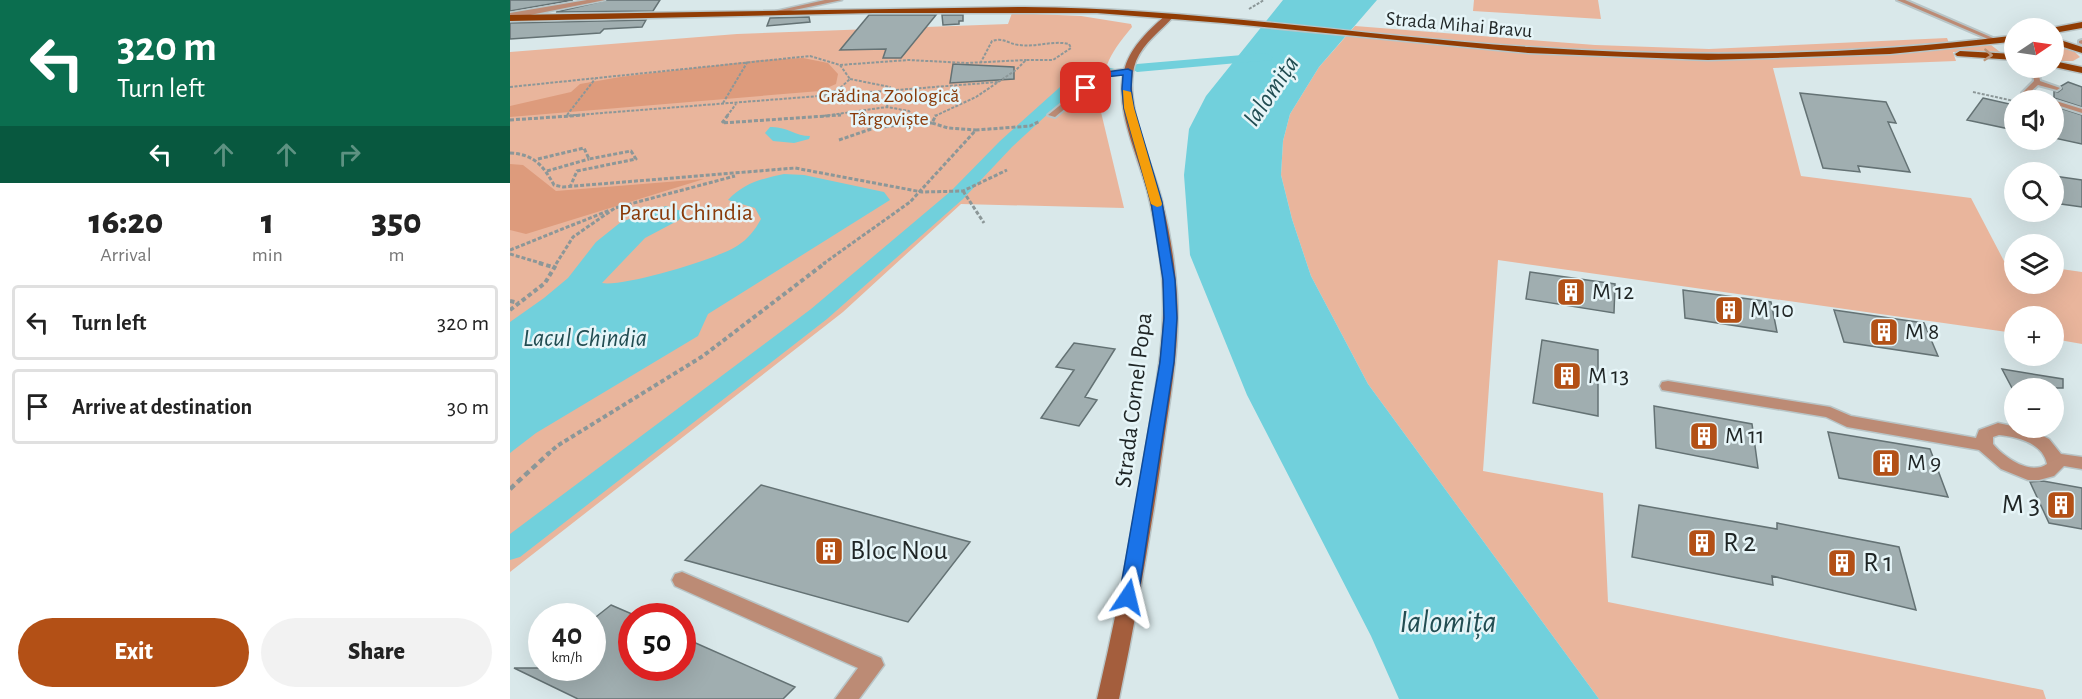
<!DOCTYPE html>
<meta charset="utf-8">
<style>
:root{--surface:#fff;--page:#f2f2f2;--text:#222;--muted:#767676;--line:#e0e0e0;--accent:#b35016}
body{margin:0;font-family:"Alegreya Sans",sans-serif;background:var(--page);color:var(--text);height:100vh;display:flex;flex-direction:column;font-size:22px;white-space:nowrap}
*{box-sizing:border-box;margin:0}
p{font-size:20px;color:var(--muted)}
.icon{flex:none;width:33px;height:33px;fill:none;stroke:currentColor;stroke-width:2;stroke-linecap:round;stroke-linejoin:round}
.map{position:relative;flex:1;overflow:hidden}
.sheet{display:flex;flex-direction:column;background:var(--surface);width:510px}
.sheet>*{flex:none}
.banner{background:#0b6e4f;color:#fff;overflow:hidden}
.needle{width:39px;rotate:77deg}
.controls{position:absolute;left:1494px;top:18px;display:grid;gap:12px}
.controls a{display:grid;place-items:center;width:60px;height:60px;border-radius:50%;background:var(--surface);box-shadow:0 6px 24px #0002;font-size:30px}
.speed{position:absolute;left:18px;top:603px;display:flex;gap:12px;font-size:30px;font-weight:700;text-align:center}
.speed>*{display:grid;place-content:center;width:78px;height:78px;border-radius:50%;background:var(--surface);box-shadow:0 6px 24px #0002;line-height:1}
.speed small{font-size:15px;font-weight:400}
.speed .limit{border:9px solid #d22;background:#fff;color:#111}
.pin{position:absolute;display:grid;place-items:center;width:51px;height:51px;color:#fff;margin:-26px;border-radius:12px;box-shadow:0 3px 9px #0006}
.me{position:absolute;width:66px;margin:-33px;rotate:10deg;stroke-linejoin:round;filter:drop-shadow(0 0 4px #0008)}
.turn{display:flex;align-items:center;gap:21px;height:126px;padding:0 18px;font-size:27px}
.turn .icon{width:78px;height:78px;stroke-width:2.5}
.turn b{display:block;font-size:42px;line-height:51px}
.lanes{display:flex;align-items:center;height:57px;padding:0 18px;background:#0003;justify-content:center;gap:30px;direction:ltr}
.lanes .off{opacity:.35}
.eta{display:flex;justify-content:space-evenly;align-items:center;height:102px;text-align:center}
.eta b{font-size:36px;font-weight:800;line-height:42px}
.cta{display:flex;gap:12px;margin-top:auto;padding:12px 18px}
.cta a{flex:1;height:69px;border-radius:36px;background:var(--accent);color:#fff;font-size:24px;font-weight:800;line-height:69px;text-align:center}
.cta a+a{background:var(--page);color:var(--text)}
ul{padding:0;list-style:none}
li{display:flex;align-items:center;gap:18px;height:75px;margin:0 12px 9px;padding:0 6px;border:3px solid var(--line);border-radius:6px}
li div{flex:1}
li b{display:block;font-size:22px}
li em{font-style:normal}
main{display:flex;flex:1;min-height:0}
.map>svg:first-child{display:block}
</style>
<main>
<section class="sheet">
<div class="banner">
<div class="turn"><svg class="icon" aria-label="left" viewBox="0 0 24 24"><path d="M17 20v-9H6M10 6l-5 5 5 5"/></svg><div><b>320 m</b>Turn left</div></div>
<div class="lanes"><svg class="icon" aria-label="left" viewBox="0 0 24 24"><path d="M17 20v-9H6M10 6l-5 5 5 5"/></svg><svg class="icon off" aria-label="ahead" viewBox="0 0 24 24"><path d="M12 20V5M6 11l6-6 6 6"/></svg><svg class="icon off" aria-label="ahead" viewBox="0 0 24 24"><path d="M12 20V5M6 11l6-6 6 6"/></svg><svg class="icon off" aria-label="right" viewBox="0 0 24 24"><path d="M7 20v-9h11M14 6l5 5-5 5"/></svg></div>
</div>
<div class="eta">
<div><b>16:20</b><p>Arrival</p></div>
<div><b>1</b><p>min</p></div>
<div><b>350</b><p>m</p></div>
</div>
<ul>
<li><svg class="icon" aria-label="left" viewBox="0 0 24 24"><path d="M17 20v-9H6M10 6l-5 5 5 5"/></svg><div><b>Turn left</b></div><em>320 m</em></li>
<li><svg class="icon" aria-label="arrive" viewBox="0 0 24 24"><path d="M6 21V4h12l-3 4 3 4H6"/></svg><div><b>Arrive at destination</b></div><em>30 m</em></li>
</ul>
<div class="cta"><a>Exit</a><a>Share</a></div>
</section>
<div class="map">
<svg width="1572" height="699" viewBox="0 0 1572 699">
<rect width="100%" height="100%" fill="#d9e8ea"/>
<path fill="#e9b59c" d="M964,0H1088L1091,19L963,11Z
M502,13L571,16L621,24L622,27C597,57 592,69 590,108L614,208L451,204L333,312L0,572V52L227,34L498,24Z
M845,26L1085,45L1199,49L1437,38L1441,48L1481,45L1494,55L1443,52L1446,61L1263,68L1291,176L1461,198L1494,261L1504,262V284H1544V268L1572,272V344L1544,339V316H1504V333L988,260L973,471L1093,493L1098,602L1533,690L1536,699H1089L858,384L801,276L782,219L771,175L773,141L780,114L809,67Z
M1544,44L1563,50L1570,57L1563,61H1544Z"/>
<path fill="#dd9b7c" d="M293,58L318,63L328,74L326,84L310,91L0,117V106L61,92L70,84L110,77L251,60Z
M0,164L13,165L46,191L194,179L16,234L0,230Z"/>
<path fill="#71d0dc" d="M773,0H867L809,67L780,114L773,141L771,175L782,219L801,276L858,384L1089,699H889L861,636L737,395L680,255L674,175L679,129L696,96Z
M260,127C276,126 285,136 300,136L299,139L284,143L263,141L255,133Z
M274,174L294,175L374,192L380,200L198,314L188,336L26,433L0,453V322L34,298L58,278L86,242L111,222L156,206L174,212L169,220L135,238L92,283C114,287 207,259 227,246C238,239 245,230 251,219L245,208L218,200C234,183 251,179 274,174Z"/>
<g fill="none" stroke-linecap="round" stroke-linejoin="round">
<path fill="#71d0dc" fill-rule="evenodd" d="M756,53L763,57L761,60L627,72L620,68L627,64Z
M600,68L605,69L607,72L605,75L578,77L502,147L453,199L317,319L10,557L0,560V534L301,309L441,191L490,141L569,70Z"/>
</g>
<path fill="#a0aeb0" stroke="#647274" stroke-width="1.5" d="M0,0H63L0,11Z
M97,0H150L143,11L46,12Z
M359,15H426L391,58H373L376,49L330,50Z
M432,15H453V21H449V24L433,25Z
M299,17L300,22L257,26L260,18Z
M136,20L132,27L94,29L90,33L0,39V23Z
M443,64L504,67V79L440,83Z
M1558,82L1572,87V107L1544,98V91L1548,92L1552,89L1551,86Z
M1290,93L1376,102L1386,123L1378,122L1400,172L1348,166L1350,172L1313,168Z
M1473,98L1504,105V130L1457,120Z
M1544,106L1572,115V144L1544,138Z
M1544,176L1572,180V207L1544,203Z
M1020,272L1105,284L1104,313L1016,299Z
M1173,290L1261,302L1267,332L1175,318Z
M1324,310L1414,323L1428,356L1334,342Z
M1032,340L1088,350V416L1023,403Z
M564,343L605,349L575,397L587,400L569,426L531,418L564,370L546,367Z
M1492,369L1553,379V388H1502Z
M1144,406L1242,424L1248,468L1146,448Z
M1318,432L1420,449L1438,497L1329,478Z
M1533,481L1572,488V529L1539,523L1520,482Z
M251,485L460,542L398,622L175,560Z
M1129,505L1267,529V523L1389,547L1406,610L1262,576L1263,585L1122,557Z
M101,605L122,614V668H172V637L285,687L273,699H68L4,668H82V620Z"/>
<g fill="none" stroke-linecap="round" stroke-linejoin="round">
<g stroke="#b8c5c7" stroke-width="4">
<path id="service" d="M1387,0H1395L1490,41L1485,42Z
M1572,40V44L1569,43V41Z
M1522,68H1528L1530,81L1550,88L1547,90L1528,85L1520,92L1540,99L1541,100H1532L1512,93L1524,81Z
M618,69L620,70V72L594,76L545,117L538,115L590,73Z
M1542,100L1546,101L1572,109V113L1544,104V100Z"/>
</g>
<g stroke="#b8c5c7" stroke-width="3">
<path id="minor" d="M77,0H95L0,19V13Z
M315,0H332L270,13L266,11Z
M1158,381L1320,407L1341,416L1466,438L1469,430L1488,423L1521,430L1539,439L1551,454L1572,457V469L1554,466L1544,476L1529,480H1518L1491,469L1469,450L1337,427L1316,417L1152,390L1150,386L1152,382ZM1489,435C1508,437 1533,443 1537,464C1520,476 1494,457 1483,444V437Z
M172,572L371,658L374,665L349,699H325L348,668L165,586L162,580L165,574Z"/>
</g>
<g stroke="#b8c5c7" stroke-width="3">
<path id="secondary" d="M657,14L664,16C651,31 634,42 626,61C611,100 642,162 652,201C660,232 665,264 667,295C670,344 661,392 654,440C642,527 627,613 609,699H587C607,614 623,528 637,441C646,386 657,331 652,275C649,246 644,218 637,190C627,153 603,106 615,67C622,45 640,29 657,14Z"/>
</g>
<g stroke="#b8c5c7" stroke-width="3">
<path id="primary" d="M514,7C683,8 850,36 1019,47C1180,58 1340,56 1500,36L1504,39L1500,42L1380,54L1198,60L1018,53L713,23L587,13H363L0,21V15Z
M1572,22V28L1544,33V28H1541Z
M1544,38L1572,47V53L1544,44Z
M1450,51L1504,54V60L1447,56L1445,54Z
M1544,61L1572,67V73L1544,67Z"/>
</g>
<path stroke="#8c9798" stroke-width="2" stroke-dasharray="3 1.5" stroke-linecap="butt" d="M739,9L754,0
M330,65L398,60L457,63L516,60
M340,79L380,87L377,107
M0,87L300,56L330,65L340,79L329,89L314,96
M1463,92L1504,101
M213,103L238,61
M57,115L85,79
M54,116L488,82
M217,116L226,104
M313,116L377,107L399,111L402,116
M425,116L466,97L506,70L516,60H543L561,48L559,44L553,43C538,42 524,47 509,45C498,44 494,37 482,41L471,62"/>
<path stroke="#8c9798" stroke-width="3" stroke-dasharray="4 2" stroke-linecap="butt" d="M218,115L212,123L331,115
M0,120L75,115
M406,123H422L426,115
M422,123L438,128L466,130
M329,140L364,128L406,123L401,115
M0,153C23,154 33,165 44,185L53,187L285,168L412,192L453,191L497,170
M28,159L74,148L79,159L121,151L126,159L67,171L60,187
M37,171L79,159
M453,191L474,223
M0,250L100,210
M0,254L34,264
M46,264L63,237L105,208L225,176
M313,264L400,202L466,130L520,126L530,121"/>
<path stroke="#8c9798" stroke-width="4" stroke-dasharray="4.5 3" stroke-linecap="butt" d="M29,263L46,268
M0,301L9,303
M0,310L35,283L47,263
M37,455L47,446L193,356L315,263"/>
<path stroke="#8c9798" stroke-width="4.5" stroke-dasharray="6 4" stroke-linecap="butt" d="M0,489L39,453"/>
<use href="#service" fill="#bc8b75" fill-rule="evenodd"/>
<use href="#minor" fill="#bc8b75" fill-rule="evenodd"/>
<use href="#secondary" fill="#a45e3d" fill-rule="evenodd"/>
<use href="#primary" fill="#913c04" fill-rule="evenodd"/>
</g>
<defs><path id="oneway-chevron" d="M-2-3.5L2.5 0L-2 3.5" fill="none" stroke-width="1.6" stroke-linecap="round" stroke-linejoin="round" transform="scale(1.5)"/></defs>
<use stroke="#bc987e" href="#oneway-chevron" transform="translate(1478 55) rotate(4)"/>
<path fill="#1a73e8" stroke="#114b97" stroke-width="1.5" d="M618,69L622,71L621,89L624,108L652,202L665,280L667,318L664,362L628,597L625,602L618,605L612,602L609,597L650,362L654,318L653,280L641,202L614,108L612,89L613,75L595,77L579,90L571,88L589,73Z"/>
<path fill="#f59e0b" d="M613,90L621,92L624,108L652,204L651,206L647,207L641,204L614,108Z"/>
<defs>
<g id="building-square" transform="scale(1.5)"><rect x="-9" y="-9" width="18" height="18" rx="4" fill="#b35016" stroke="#e6f5f8"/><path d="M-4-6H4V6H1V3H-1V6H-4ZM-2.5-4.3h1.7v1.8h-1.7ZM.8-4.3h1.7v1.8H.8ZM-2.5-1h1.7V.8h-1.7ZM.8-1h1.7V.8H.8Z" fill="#fff"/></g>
</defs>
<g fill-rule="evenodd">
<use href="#building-square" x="1061" y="292"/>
<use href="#building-square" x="1219" y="310"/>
<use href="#building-square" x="1374" y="332"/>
<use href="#building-square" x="1057" y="376"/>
<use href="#building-square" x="1194" y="436"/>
<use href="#building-square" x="1376" y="463"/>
<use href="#building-square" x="1551" y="505"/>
<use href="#building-square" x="1192" y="543"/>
<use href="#building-square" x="319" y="551"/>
<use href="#building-square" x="1332" y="563"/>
</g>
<g text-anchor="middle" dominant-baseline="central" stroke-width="5" stroke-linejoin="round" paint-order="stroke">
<g font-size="20" fill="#1f2525" stroke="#e6f5f8">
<text transform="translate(949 25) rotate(5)">Strada Mihai Bravu</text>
</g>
<g font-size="20" fill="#893a09" stroke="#e6f5f8">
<text x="379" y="96">Grădina Zoologică<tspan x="379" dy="23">Târgoviște</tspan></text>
</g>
<g font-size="24" fill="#893a09" stroke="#e6f5f8">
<text x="176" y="213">Parcul Chindia</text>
</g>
<g font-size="24" fill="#1f2525" stroke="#e6f5f8" text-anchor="start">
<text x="1082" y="292">M 12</text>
<text x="1240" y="310">M 10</text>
<text x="1395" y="332">M 8</text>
<text x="1078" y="376">M 13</text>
<text x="1215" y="436">M 11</text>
<text x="1397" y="463">M 9</text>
</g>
<g font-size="24" fill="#1f2525" stroke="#e6f5f8">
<text transform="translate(624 400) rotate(-83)">Strada Cornel Popa</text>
</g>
<g font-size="26" font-style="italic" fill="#224d52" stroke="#e6f5f8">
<text transform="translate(761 91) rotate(-56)">Ialomița</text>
<text x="75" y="338">Lacul Chindia</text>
</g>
<g font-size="28" fill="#1f2525" stroke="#e6f5f8" text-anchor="start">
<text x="1530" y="505" text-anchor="end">M 3</text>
<text x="1213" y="543">R 2</text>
<text x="340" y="551">Bloc Nou</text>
<text x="1353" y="563">R 1</text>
</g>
<g font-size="32" font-style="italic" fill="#224d52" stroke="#e6f5f8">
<text x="938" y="622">Ialomița</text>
</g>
</g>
</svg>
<div class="controls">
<a><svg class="needle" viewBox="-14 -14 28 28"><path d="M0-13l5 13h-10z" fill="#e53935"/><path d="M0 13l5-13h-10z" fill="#767676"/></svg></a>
<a><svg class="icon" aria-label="sound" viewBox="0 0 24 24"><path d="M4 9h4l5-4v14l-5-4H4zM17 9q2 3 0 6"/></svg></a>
<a><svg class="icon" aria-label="search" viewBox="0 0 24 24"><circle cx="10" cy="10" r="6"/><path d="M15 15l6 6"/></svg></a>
<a><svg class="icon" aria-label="layers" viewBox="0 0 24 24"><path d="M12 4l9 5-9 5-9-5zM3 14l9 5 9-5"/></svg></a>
<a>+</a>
<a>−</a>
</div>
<div class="speed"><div>40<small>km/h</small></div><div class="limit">50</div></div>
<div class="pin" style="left:576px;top:88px;background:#d93025"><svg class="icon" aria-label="arrive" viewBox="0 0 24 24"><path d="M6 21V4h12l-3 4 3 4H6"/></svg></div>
<svg class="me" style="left:618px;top:597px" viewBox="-20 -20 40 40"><path d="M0-17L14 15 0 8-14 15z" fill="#1a73e8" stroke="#fff" stroke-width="4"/></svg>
</div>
</main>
